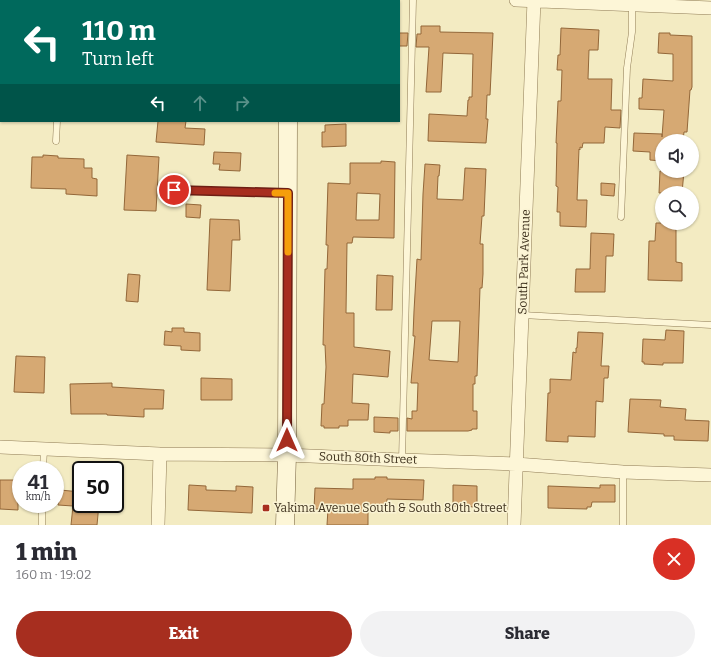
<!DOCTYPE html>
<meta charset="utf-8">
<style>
:root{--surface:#fff;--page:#f2f2f3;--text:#2b2b33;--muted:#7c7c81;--accent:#a72e1f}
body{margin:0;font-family:Bitter,serif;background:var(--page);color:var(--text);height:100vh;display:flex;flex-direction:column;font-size:15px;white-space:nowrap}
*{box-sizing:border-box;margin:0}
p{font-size:13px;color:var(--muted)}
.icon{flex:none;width:22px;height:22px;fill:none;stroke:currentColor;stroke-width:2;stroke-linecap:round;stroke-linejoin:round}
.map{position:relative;height:525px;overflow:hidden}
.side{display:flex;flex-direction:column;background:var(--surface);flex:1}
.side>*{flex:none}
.top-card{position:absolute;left:0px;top:0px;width:400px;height:122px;box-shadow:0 1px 3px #0004;background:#00695c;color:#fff;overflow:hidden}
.tools{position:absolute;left:655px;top:134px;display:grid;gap:8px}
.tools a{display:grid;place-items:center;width:44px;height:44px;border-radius:50%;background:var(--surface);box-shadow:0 1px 3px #0004;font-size:20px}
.speed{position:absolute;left:12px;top:461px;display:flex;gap:8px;font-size:20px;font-weight:700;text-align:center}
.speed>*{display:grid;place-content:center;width:52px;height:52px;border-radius:50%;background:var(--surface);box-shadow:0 1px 3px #0004;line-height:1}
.speed small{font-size:10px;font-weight:400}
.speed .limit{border:2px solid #111;border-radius:6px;background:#fff;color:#111}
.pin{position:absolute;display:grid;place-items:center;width:34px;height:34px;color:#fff;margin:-17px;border:2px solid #fff;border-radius:50%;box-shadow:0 1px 4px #0007}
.me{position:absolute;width:44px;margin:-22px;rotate:0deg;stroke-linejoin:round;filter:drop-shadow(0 0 3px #0008)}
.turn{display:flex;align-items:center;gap:14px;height:84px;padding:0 16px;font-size:18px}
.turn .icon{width:52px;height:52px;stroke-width:2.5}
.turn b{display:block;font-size:28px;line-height:34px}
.lanes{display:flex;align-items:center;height:38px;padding:0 16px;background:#0003;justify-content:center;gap:20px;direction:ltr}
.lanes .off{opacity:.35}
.round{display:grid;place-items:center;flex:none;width:42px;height:42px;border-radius:21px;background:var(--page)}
.overview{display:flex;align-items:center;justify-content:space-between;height:68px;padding:0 16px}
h1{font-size:24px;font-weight:800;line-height:30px}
.button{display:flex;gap:8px;margin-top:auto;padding:8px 16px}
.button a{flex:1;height:46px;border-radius:24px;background:var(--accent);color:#fff;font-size:16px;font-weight:800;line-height:46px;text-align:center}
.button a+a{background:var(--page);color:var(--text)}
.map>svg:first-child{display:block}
</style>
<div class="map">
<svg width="711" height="525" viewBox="0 0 711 525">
<rect width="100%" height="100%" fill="#f3ebc2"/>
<path fill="#d6a973" stroke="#936739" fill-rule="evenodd" d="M421,26H440V32L493,33L490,95H487L486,119H488L486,143L428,141L429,114L467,116L468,100H469V97H472L473,54L443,53L441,92H426L429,47H416L417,34H421Z
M561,28L599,30L598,50H589L588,79H612L611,110H621L620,128L605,127L604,143H583L582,148L580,147V150L579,149L577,200H587L586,227L560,226V212H557L558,187L556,186L557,143H556L558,101H561L562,70H557L558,55H560Z
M399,33H408L407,46H399Z
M659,33H670V35L692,36V87L691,90H690L687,132H684L683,141H662V161L650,160V152L633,151L634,133L662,134V137L664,110L639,109V98H642L643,79L673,81V54L658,53Z
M158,121H186L185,128L205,129L204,145L156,142Z
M346,124V146L322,147V132H325V125Z
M214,152L241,153L240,171L219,170L220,164H213Z
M43,155L58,156V158L84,159V168H92V178L97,179V196L66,194V189L31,188L32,157H43Z
M127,155L159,157L156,211L124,210Z
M381,161L395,162L394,238L353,237L352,243H347L346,313H354V347L390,351L388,377L353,374L352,403L369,404L368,420H348V426H339V428H324V426H321L322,404H324L326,367L325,345H323L325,269H327L328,245H326L328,183L350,184V163H381ZM357,193L380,194L379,220H356Z
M425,164L440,165L439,176H438L437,199L463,200L465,168L486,169L484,216H482L480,244H483V274L482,288H480L477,376H475V384H473V411H477V429H472V430L468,431H407V418L412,419V411H417L418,383H411L415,336H413L414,311L417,259L421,260L423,194ZM432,321H460L458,362L429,360Z
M660,171H684L682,193H659Z
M601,183L615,184L614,196L601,195Z
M186,204L201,205L200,218L186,217Z
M210,219L239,220L240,240H232L230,291L207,290Z
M656,223H676V262L682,263V281L648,280L649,241H655Z
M591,233L614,234L613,256H606L605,292H575L576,269H590Z
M128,274L140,275L138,302L126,301Z
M377,275L393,276L392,310H376Z
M172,328H184V332L200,333V351L181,350V346L164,345L165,331L172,332Z
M666,330L684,331L683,363H663V365L644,364V362H642L643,339L665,340Z
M578,332L603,333L601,366H609L608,378H604L603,402L596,401L595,437L568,436V442L546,441L548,393H550V379L571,380L573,352L576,353V348H577Z
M16,356L45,357L44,393L14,392Z
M201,378L232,379V400H201Z
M112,383V387L164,390L163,409H144V417L107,415V414H71L70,384Z
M630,399L661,400L660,407L686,409L685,420L709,421L708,441L674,440V436H664V434L628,432Z
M374,417L398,418V431H390V433L374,432Z
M375,477H387V479L424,480L423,500L387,499V506H368V525H327L328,509H314L315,488L353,489V479H375Z
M0,480H18V510L0,509Z
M189,485L206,486V490L236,491V486L253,487L252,513L188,510Z
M453,485L477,486V507L453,506Z
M600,485H615V502H592L591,507H587V509L548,508V486L600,488Z
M60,490L81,492V504H99L97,525H71L73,506L58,505Z"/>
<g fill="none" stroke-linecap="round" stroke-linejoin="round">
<g stroke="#907c56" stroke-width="7">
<path id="lane" d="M62,1V0
M56,141L57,121
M174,189L286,193
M621,217L627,68L632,32V5
M522,315L711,325
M402,460L413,0
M43,470L44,449
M42,525V504
M623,525V472"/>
</g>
<g stroke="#907c56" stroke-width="14">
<path id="street" d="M516,0L711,8
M0,447L160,454L287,455L402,460L516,464L623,472L711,475
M158,525L160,454
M514,525L534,0"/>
</g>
<g stroke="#725d3a" stroke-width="19">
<path id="secondary" d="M289,1V0
M285,525L287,455L288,121"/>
</g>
<use href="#lane" stroke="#fdf6d7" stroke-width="6"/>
<use href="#street" stroke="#fdf6d7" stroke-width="13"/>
<use href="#secondary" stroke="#fdf6d7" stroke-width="18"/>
</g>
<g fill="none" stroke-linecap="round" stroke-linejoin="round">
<g stroke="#6d1e14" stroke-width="10">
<path id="route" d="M174,190L288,193L287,440"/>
</g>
<use href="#route" stroke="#a72e1f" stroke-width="7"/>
<path stroke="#f59e0b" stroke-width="7" d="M275,193H288V252"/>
</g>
<rect fill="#a72e1f" stroke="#faf3d3" stroke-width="1.5" x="262" y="504" width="8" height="8" rx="2"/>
<g text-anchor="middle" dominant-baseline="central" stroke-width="3" stroke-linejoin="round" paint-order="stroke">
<g font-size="12" fill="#3e311d" stroke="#faf3d3">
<text transform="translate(524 262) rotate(-88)">South Park Avenue</text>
<text transform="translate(368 458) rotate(2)">South 80th Street</text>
</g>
<g font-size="12" fill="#3e311d" stroke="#faf3d3" text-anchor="start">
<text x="274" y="508">Yakima Avenue South &amp; South 80th Street</text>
</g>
</g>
</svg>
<div class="tools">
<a><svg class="icon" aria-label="sound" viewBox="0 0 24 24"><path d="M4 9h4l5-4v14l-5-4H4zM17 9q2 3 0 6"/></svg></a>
<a><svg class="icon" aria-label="search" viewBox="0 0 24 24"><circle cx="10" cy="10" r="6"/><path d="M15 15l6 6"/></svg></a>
</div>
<div class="speed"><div>41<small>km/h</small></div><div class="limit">50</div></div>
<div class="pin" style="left:174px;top:190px;background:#d93025"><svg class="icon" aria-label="arrive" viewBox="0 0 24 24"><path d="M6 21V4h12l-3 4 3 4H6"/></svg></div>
<svg class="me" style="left:287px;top:440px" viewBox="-20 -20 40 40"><path d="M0-17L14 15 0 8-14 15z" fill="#a72e1f" stroke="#fff" stroke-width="4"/></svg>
<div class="top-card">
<div class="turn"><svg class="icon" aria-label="left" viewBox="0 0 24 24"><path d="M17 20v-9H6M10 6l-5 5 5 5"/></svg><div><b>110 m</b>Turn left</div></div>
<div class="lanes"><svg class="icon" aria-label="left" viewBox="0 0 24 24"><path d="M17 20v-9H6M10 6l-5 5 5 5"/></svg><svg class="icon off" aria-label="ahead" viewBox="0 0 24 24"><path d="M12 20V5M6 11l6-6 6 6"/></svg><svg class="icon off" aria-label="right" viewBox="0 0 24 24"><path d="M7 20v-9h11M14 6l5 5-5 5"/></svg></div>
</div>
</div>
<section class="side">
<div class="overview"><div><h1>1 min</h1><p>160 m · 19:02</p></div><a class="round" style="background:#d93025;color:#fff"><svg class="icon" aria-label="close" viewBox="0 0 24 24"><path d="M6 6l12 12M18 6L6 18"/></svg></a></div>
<div class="button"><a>Exit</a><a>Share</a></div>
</section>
